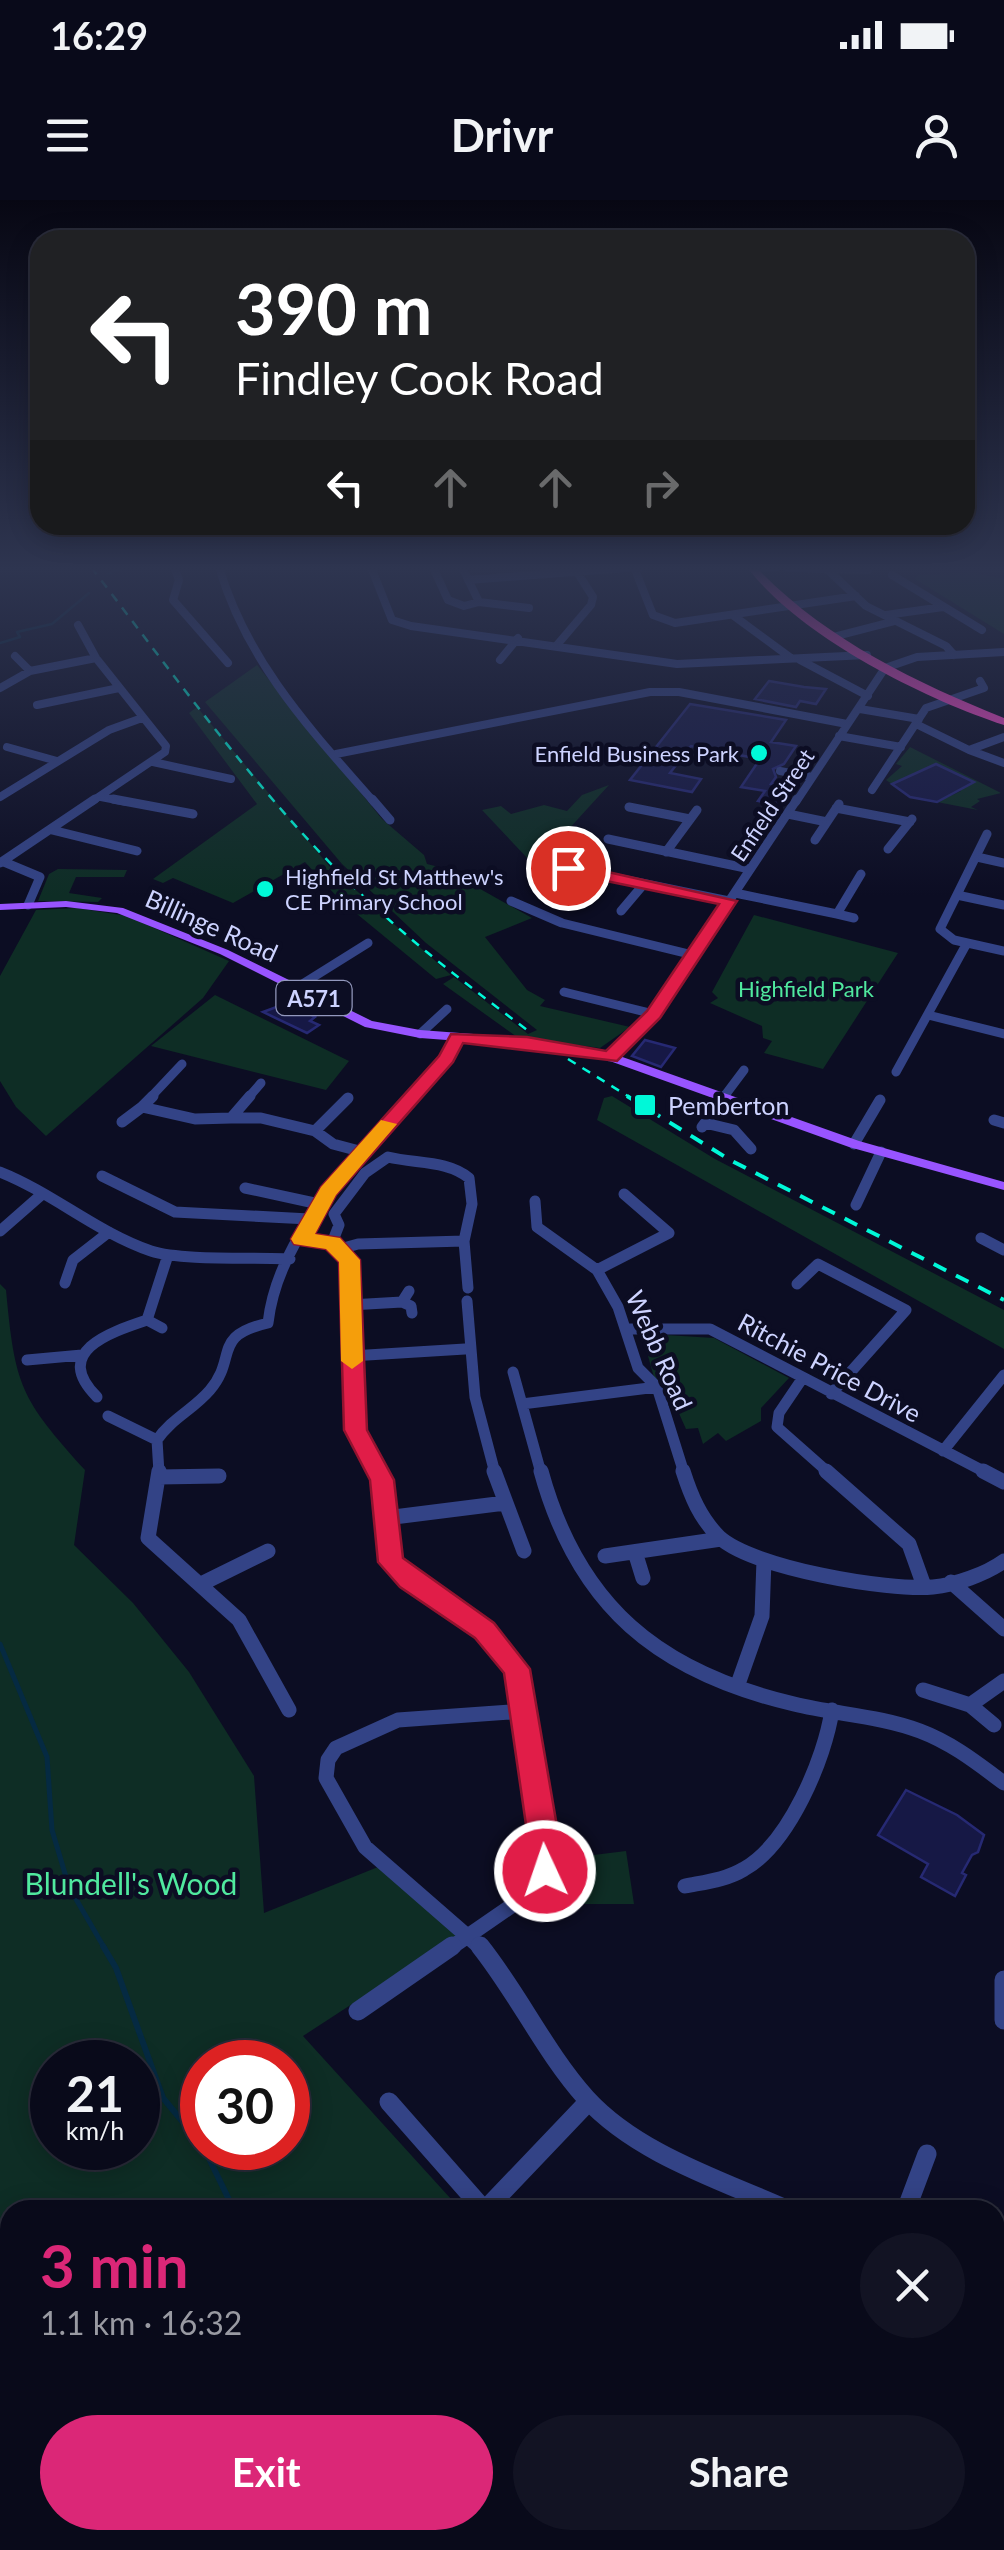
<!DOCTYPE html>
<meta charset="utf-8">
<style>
:root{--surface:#090a1a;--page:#121323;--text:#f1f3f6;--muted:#999aa2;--line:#292b39;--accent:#db2777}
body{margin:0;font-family:Lato,sans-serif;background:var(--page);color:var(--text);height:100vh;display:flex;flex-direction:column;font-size:38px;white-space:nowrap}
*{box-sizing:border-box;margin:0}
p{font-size:32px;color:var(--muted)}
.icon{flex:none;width:55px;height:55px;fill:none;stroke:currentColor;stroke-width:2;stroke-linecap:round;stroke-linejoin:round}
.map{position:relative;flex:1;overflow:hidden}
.side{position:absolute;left:0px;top:2000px;width:1005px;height:350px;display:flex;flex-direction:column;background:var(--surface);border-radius:30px 30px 0 0;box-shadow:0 5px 25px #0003,0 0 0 2px var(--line)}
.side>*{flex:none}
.hud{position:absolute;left:30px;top:30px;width:945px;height:305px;border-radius:30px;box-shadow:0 5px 25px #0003,0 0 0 2px var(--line);background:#202124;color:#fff;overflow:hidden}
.speed{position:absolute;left:30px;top:1840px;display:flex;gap:20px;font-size:50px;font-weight:700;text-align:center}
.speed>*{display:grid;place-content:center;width:130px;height:130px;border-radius:50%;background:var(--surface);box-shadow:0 5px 25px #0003,0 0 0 2px var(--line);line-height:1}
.speed small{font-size:25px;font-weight:400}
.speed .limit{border:15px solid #d22;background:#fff;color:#111}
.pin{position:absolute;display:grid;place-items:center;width:85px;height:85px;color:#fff;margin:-42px;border:5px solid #fff;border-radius:50%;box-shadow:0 2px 10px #0007}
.me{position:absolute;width:110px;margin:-55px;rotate:357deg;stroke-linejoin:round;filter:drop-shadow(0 0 8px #0008)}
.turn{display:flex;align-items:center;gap:35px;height:210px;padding:0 40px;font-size:45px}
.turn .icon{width:130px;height:130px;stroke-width:2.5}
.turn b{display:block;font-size:70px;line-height:85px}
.lanes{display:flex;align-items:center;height:95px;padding:0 40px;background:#0003;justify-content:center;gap:50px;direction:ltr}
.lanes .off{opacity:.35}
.round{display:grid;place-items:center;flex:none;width:105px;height:105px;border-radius:52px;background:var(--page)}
.summary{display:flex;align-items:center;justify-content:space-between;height:170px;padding:0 40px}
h1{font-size:60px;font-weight:700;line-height:75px;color:var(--accent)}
.primary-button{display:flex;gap:20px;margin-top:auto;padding:20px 40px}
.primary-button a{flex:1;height:115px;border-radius:60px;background:var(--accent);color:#fff;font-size:40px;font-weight:700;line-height:115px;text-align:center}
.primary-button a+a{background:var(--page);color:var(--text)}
.status{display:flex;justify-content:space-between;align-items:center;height:70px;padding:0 50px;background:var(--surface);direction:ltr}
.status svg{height:28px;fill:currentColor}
header{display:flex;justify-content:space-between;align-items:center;height:130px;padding:0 40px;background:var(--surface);font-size:45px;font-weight:700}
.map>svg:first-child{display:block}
</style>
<div class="status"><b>16:29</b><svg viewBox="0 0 49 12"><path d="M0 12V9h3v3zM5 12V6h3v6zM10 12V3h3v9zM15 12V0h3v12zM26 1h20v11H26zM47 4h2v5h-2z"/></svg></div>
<header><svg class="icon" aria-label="menu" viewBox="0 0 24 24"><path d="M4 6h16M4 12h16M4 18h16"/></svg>Drivr<svg class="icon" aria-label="person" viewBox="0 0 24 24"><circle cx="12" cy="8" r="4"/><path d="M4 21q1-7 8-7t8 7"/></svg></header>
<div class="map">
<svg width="1004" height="2350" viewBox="0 0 1004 2350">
<rect width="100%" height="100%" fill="#0c0d23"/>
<path fill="#0e2d25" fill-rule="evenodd" d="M971,372L1004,379V434L915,379L918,375Z
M257,465L382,619L424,655L427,664L443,668L532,718L485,737L527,790L545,800L540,806L630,827L600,848L517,837L443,784L454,777L528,834L537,830L426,743L342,664L205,502Z
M197,507L330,667L451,775L436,779L340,700L305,662L233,703L173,678L163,683L153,679L257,604L189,513Z
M910,547L1001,593L977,599L980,601L971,607L978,610L937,602L961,591L946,568L936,563L892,584L886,580L902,566L896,564Z
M609,585L546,654L530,661L482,610L501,606L511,614L544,605L567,611L582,595Z
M58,669L127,670L124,677H76L69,693L102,698L98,702L38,701L49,674Z
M77,708L127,716L229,761L203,798L46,936L16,907L0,881V776L36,710Z
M754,715L898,753L823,869L764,853L772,841L763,838L762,826L710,803L718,798L712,792Z
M215,795L349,861L326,890L151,846Z
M612,896L715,959L1004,1110V1149L597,920L604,898Z
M0,1084L6,1090C15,1186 20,1198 85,1270L74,1345L133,1403L189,1472L254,1576L264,1713L378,1667L458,1735L303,1836L461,2010H10V2075L0,2067ZM52,1862H138V1948H52ZM202,1862H288V1948H202Z
M666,1135L714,1138L789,1178L761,1208V1221L726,1241L718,1233L703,1244L698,1228L686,1229L668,1189L655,1181L643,1138Z
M626,1651L634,1704H571L552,1676L553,1660Z
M140,2340H736L721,2350H144Z"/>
<path fill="#052a42" d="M0,2183L10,2203V2328L0,2337Z"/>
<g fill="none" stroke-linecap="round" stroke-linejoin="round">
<path stroke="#052a42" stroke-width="2.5" d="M108,374L125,367
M0,443L20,437L17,432L52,424L89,393"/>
<path stroke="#052a42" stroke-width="5" d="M0,1444L47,1557L52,1630L69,1687L105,1749"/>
<path stroke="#052a42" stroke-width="6" d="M103,1746L116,1768L163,1898L202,1945
M204,1948L234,2010
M523,2340L533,2350"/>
</g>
<path fill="#161845" stroke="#262973" stroke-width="2.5" d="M769,481L804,487L826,489L816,504L800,501L796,507L755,499Z
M690,504L786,520L771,542L796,546L784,564L773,569L776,577L771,584L789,588L777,605L758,601L765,591L741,587L760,559L691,546L670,573L701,579L692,592L630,580Z
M936,564L974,582L937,602L910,597L892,584Z
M287,803L315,817L310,821L319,825L307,833L263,812Z
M645,840L675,848L661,867L632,856Z
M906,1590L957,1615L984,1635L978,1652L972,1655L962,1673L966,1675L955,1696L921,1677L928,1664L878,1635Z"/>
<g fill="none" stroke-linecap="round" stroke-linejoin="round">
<path stroke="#334386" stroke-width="8" d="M174,367L179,380L173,400L228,463
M219,367C247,462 310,529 374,602
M371,367L392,420L411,426L677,464L867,455
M433,367L448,400L464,406L479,402L462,367
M634,367L653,415L675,423L856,396
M788,368L868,370
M753,369L777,367
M829,371L866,406L946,446L954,455
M892,375L982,430
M468,380L640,367
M479,402L529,408
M886,415L943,407
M734,416L791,458
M78,425L96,458L166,546L165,552L91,602
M833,437L895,421
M557,445L591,405L593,397L577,372
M15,456L30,471
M500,460L518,438
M800,460L868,496
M0,488L30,471L96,458
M37,505L119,488
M860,509L919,519
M916,524L969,550L1004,537
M839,536L901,547
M7,547L57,561
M969,550L1004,563
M336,554L650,492H679L847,524
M153,562L231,579
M780,571L812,577
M872,590L926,508L984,488L980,481
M0,597L109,530L142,518
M101,597L127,602
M796,602L885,468L917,457L1004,452"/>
<path stroke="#334386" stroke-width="9" d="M113,599L193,614
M372,599L390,620
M629,607L690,619
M836,608L910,622
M788,614L827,622L839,604
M52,630L137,651
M987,634L940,729L954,740L1004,751
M608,639L750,669
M815,640L827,622
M888,649L912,619
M666,652L697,610
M977,657L1004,663
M4,662L40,677L28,705
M0,663L95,599
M568,668L729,701
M735,693L837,714L861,674
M957,695L1004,705
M511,701L562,723L693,755
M621,711L643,685
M837,714L854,718
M296,788L368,743
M564,792L654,814
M928,815L1004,834
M420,834L447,809
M610,857L654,814L797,599
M896,872L967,743
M150,898L182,864
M248,898L261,883
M413,898L447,859L457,838
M723,898L744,870"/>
<path stroke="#334386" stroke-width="11" d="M153,896L142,907L195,919L231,918
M250,896L231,918H261L315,931
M348,898L315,931L333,944L363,952
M994,920L1004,923
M122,922L142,907
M705,923L734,930L751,949
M702,927L725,896
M854,944L880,900
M0,972C53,993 96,1032 151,1051C182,1061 254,1057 290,1059
M102,976L175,1012L309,1019
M245,988L319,1004
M535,1001L537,1027L597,1070L618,1107L638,1168L657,1187L684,1273
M856,1005L881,952
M0,1031L40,996
M981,1038L1004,1050
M301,1039L332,1043L349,1060L356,1230L379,1273
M332,1043L339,1025L334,1014L365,973L388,957C416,964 447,960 469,978L472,1004L464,1041L468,1088
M340,1049L358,1044L464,1041
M597,1070L669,1033L624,994
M65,1083L73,1060L109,1032
M797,1084L818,1064L906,1110L831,1194
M467,1101L475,1197L495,1273
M402,1102L411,1106L412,1113
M350,1105L402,1102L409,1091
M147,1120L162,1128
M626,1129H710L987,1273
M351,1156L465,1149
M27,1160L82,1155
M513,1172L541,1273
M802,1179L779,1213L777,1227L829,1273
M97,1197C52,1152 108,1133 147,1120L168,1055
M522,1204L657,1187
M108,1216L157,1240
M943,1251L1004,1175
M159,1273L157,1240C171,1219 194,1209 210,1190C238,1157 211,1136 268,1123C278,1033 358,960 415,896"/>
<path stroke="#334386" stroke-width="15" d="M159,1271L148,1338L239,1420L289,1510
M377,1271L391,1362L409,1380L485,1431L516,1469L545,1639V1671L533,1691L449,1749
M494,1271L524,1351
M541,1271C578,1406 658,1472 794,1504C834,1514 881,1516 920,1531C952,1543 977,1563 1004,1583
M683,1271C691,1296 700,1318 719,1337C753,1368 887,1391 933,1387C955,1385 986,1374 1004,1361
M826,1271L909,1344L924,1386
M983,1271L1004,1282
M159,1277L219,1276
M386,1318L505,1303
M635,1352L643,1378
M605,1356L721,1339
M951,1382L1004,1429
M201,1384L268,1351
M738,1484L762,1416L764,1360
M923,1490L970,1505L1004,1481
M970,1505L994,1525
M685,1686C705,1682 726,1680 744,1669C789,1644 825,1558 832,1510
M482,1749L365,1647L326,1578L328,1560L336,1548L398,1520L525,1511"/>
<path stroke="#334386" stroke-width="19" d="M480,1746C519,1795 545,1852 586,1898C637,1954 721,1980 788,2010
M1004,1780V1820
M358,1811L452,1746
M389,1902L484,2010
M485,2010L589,1901
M906,2010L927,1954
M995,2317L1004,2311
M987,2340L993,2350
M950,2350L959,2340"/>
<path fill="#9854ff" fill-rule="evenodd" d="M66,701L123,708L228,750L372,821L420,830L527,838L614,854L859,941L1004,982V990L849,947L607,860L527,846L420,838L365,827L220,754L117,713L66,707L0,710V704Z"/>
<path fill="#ff48ca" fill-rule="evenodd" d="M747,367H756C825,439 913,481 1004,518V525C922,498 799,436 747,367Z"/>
<path stroke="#00f8d8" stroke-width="2.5" stroke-dasharray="9 8" stroke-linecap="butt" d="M91,367C169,468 243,573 332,665C392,728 462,781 531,833
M568,859L631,898"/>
<path stroke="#00f8d8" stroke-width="4" stroke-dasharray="14 11" stroke-linecap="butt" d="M627,896L730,960L1004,1100"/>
</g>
<linearGradient id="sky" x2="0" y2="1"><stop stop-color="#070713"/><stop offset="0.53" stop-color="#2e3550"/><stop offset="1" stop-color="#2e3550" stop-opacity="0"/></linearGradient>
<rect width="1004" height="696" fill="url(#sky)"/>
<path fill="#e11d48" stroke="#92132f" stroke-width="2.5" d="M568,663L737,701L660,818L617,861L463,843L453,862L336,995L315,1034L340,1038L360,1060L367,1230L394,1280L403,1358L494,1423L530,1469L559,1638L555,1680L545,1684L534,1680L504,1473L475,1438L400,1387L378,1362L370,1280L344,1230L339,1062L326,1049L294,1044L291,1039L321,987L439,856L451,834L527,837L606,851L647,811L719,704L562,672V665Z"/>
<path fill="#f59e0b" d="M381,920L397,924L336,995L315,1034L340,1038L360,1060L363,1161L352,1169L341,1161L339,1062L326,1049L294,1044L291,1039L321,987Z"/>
<g fill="#00f8d8" stroke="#0c0d23" stroke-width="4">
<circle cx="759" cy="553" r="10"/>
<circle cx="265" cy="689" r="10"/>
<rect x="633" y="893" width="24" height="24" rx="5"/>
</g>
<g text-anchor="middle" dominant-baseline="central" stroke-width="9" stroke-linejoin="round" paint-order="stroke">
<g font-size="22" fill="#cdd3ff" stroke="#0c0d23" text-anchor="end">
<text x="739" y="553">Enfield Business Park</text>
<text x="285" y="676" text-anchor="start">Highfield St Matthew's<tspan x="285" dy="25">CE Primary School</tspan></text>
</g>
<g font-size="22" fill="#cdd3ff" stroke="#0c0d23">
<text transform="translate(772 605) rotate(-56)">Enfield Street</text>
</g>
<g font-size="22" fill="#50e99f" stroke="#0c0d23">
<text x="806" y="788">Highfield Park</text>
</g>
<rect fill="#0c0d23" stroke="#9398bd" stroke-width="2.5" x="276.5" y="781" width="75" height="34" rx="8"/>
<g font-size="22" font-weight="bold" fill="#cdd3ff">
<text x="314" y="798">A571</text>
</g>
<g font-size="25" fill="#cdd3ff" stroke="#0c0d23">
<text transform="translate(212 725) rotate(24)">Billinge Road</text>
<text transform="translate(660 1150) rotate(66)">Webb Road</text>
<text transform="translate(830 1167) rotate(28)">Ritchie Price Drive</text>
</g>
<g font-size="25" fill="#cdd3ff" stroke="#0c0d23" text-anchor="start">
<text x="668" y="905">Pemberton</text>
</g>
<g font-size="30" fill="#50e99f" stroke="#0c0d23">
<text x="131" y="1683">Blundell's Wood</text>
</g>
</g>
</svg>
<div class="speed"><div>21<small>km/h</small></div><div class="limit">30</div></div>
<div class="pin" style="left:568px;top:668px;background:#d93025"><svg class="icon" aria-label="arrive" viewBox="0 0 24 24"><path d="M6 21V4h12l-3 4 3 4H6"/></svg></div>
<svg class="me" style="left:545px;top:1671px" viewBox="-20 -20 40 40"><circle r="17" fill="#e11d48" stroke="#fff" stroke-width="3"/><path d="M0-11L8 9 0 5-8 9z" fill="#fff"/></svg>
<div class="hud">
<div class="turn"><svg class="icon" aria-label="left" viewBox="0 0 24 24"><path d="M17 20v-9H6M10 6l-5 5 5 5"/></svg><div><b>390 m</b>Findley Cook Road</div></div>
<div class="lanes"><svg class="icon" aria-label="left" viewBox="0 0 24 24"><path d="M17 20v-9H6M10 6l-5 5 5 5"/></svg><svg class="icon off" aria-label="ahead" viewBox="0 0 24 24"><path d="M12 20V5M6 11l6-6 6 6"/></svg><svg class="icon off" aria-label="ahead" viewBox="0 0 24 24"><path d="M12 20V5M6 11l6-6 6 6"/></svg><svg class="icon off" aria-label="right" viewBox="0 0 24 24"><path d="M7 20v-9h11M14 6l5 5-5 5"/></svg></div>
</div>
<section class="side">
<div class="summary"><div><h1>3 min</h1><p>1.1 km · 16:32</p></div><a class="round"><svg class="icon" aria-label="close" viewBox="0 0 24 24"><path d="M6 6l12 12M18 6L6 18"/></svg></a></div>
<div class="primary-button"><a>Exit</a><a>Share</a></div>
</section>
</div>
